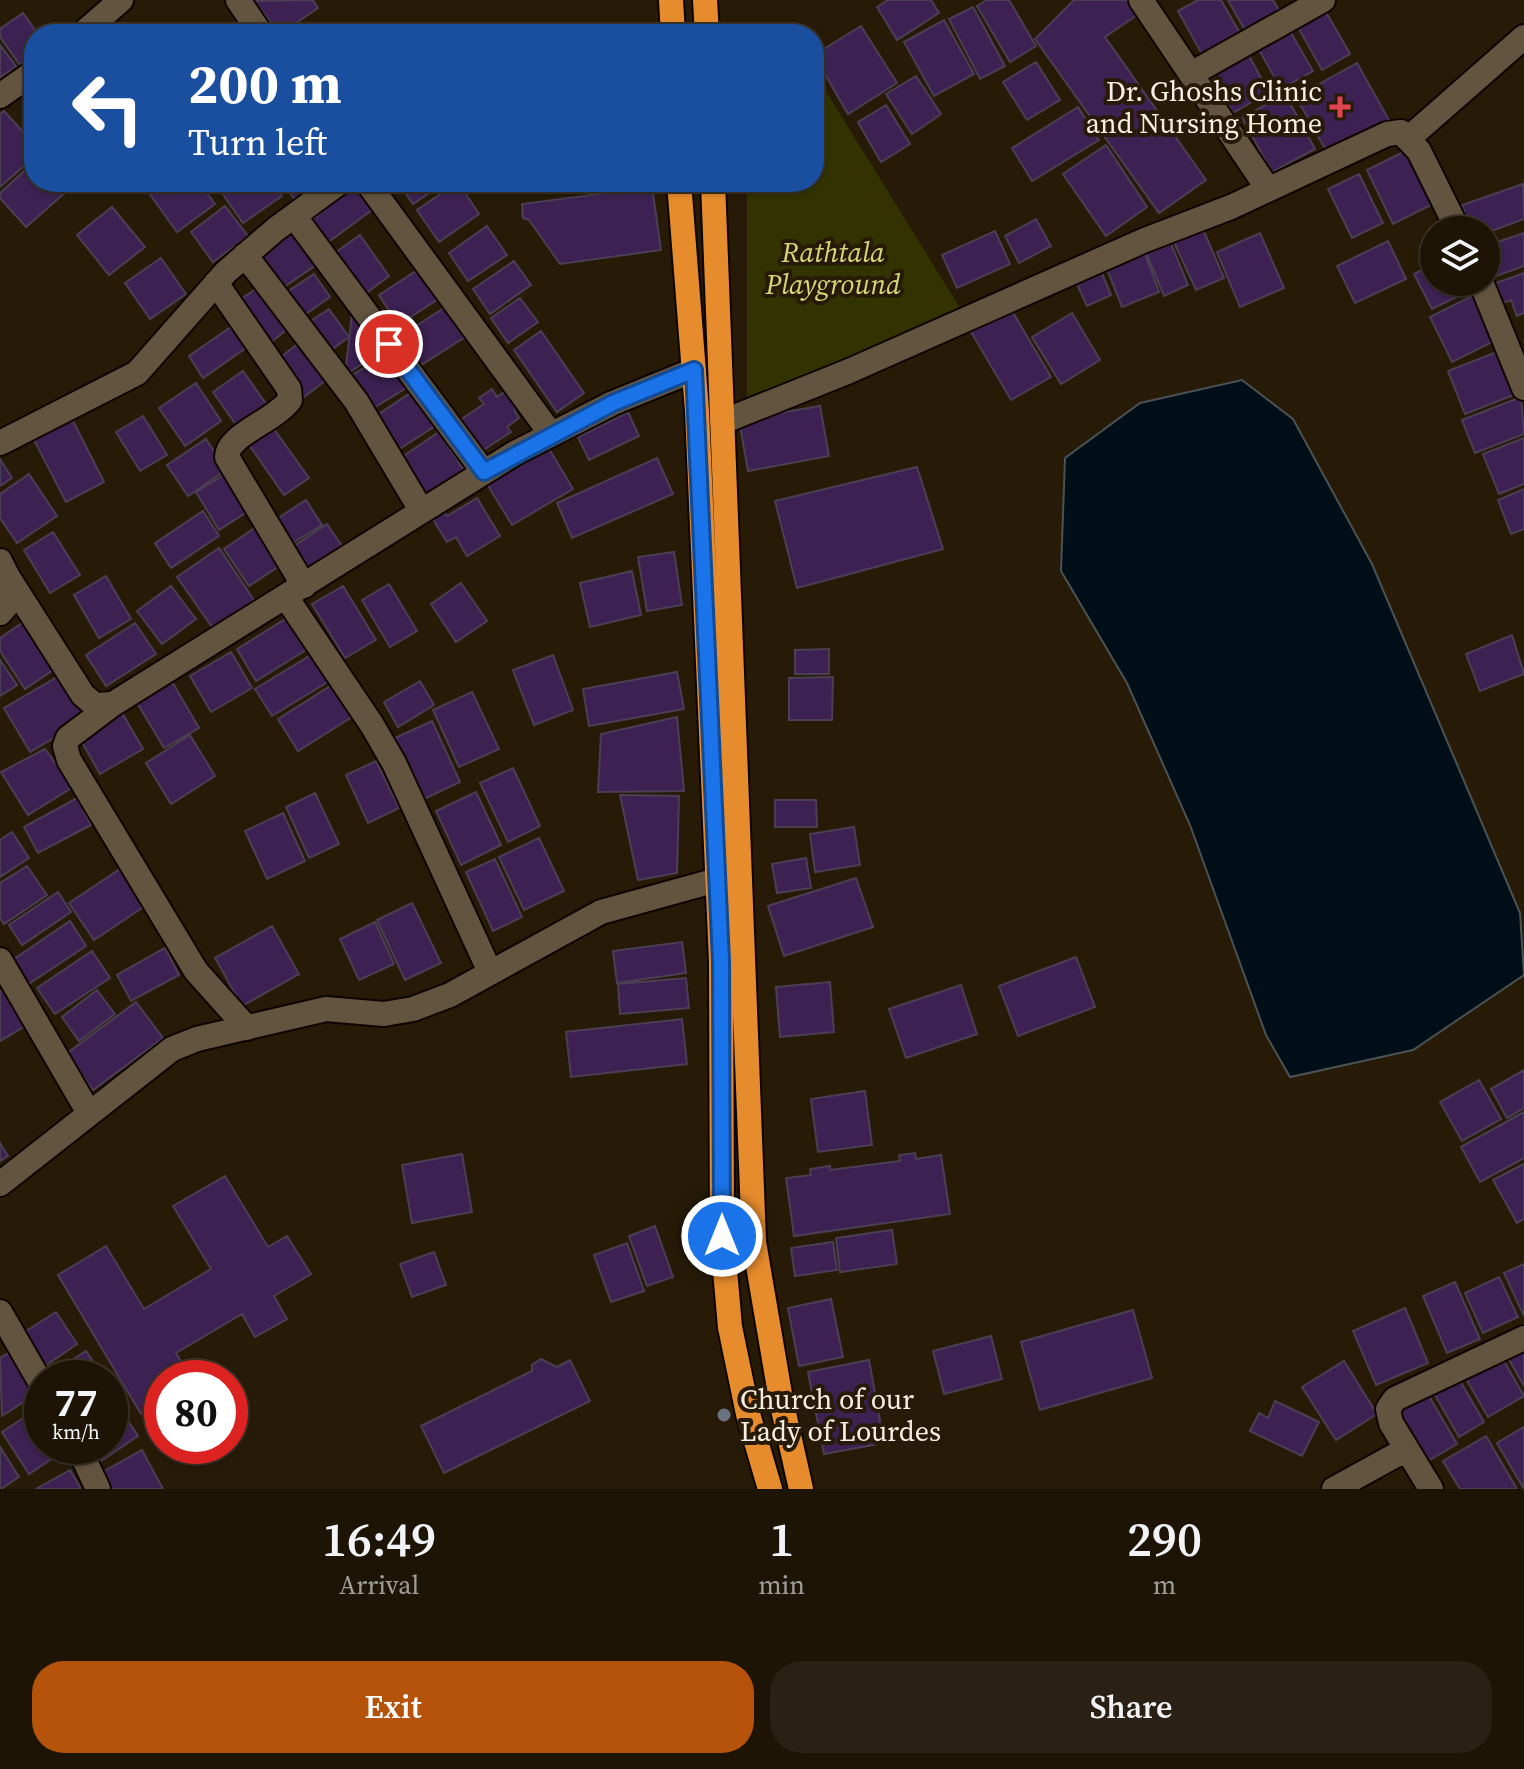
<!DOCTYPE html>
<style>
:root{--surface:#1d1406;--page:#2a2114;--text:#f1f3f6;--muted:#a09e9b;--line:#3b3328;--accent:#b45309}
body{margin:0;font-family:"Source Serif 4",serif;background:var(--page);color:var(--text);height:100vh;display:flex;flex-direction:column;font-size:30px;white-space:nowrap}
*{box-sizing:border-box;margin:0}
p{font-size:26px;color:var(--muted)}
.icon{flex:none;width:44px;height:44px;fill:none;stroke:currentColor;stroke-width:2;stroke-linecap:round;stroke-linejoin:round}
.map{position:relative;height:1489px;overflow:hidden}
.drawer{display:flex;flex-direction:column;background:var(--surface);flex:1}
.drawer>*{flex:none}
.banner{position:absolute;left:24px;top:24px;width:800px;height:168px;border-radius:32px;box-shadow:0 2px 6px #0004,0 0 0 2px var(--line);background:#1a4fa0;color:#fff;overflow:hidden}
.fabs{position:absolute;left:1420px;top:216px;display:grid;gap:16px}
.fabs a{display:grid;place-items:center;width:80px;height:80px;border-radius:50%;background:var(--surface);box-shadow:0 2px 6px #0004,0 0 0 2px var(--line);font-size:40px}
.speed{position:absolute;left:24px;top:1360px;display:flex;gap:16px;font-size:40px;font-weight:700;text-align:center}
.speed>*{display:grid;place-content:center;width:104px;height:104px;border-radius:50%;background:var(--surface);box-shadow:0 2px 6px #0004,0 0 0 2px var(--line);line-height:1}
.speed small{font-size:20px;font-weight:400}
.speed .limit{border:12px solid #d22;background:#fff;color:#111}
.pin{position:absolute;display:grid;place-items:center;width:68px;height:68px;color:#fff;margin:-34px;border:4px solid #fff;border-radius:50%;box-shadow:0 2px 8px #0007}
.me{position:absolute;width:88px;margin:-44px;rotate:0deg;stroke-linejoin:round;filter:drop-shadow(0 0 6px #0008)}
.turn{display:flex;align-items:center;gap:28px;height:168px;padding:0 32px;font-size:36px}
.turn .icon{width:104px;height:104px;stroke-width:2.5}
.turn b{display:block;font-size:56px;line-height:68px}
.eta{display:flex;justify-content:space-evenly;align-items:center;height:136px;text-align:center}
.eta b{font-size:48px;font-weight:600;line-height:56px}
.action{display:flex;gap:16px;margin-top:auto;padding:16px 32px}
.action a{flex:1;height:92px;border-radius:32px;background:var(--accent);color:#fff;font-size:32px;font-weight:600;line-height:92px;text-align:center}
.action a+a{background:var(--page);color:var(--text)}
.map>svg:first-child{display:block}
</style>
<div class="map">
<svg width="1524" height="1489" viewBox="0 0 1524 1489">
<rect width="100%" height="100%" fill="#271b08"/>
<path fill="#323300" d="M827,93L960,308L747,404V182H814V96Z"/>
<path fill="#000e17" stroke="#4a5254" stroke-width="2" d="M1242,380L1293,419L1372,564L1520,913L1524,975L1413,1050L1290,1077L1266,1035L1190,825L1127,683L1061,571L1065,458L1140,403Z"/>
<path fill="#3d2152" stroke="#4a3f54" stroke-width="2" d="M313,0L318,8L280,34L254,1Z
M888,0H931L939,13L897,40L877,7Z
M987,0H1009L1036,46L1010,62L977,6Z
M1074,0H1126L1137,15L1105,37L1206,180L1159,213L1035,39Z
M1198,0H1221L1241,35L1203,56L1178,11Z
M1228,0H1273L1280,12L1246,32Z
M973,7L1005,66L980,79L949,19Z
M1323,7L1350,54L1322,70L1295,22Z
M23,13L38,34H34V54L20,65L0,37V29Z
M944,20L974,74L934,96L904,42Z
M1286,24L1313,71L1281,89L1254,41Z
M861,26L897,83L848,114L814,55Z
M0,45L16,66L0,78Z
M1244,47L1269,92L1233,113L1207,68Z
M1036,62L1060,100L1027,120L1003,82Z
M1357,63L1389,120L1328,154L1296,97Z
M916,76L941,114L912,134L886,94Z
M1285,94L1315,149L1272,172L1242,118Z
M886,105L910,144L881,162L858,122Z
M1078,107L1099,140L1032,181L1012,148Z
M4,111L34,144V157L0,187V114Z
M1106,145L1147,207L1106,236L1063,174Z
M1407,150L1433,204L1393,224L1367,170Z
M34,162V182H57L66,192L26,227L0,198V193Z
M1359,174L1383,223L1352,238L1328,189Z
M80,182H98L87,191Z
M141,182H199L215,204L177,232Z
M209,182H226L214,190Z
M238,182H273L282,196L243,223L222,193Z
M282,182H327L298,204Z
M398,182H445L413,204Z
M458,182L479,214L439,242L417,210Z
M1523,184L1524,219L1486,233V230H1471L1462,205Z
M355,185L372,210L327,243L312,220Z
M652,187L661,250L560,264L529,220L523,218L522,204Z
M225,206L248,236L213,262L191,232Z
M112,207L145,247L109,275L77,235Z
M1036,219L1051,246L1019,263L1005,236Z
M297,226L322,261L278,291L254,256Z
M487,226L507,255L468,281L449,253Z
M1202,227L1224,278L1196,290L1173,240Z
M995,231L1010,264L957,288L942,255Z
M1260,233L1284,288L1240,307L1217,252Z
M1524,233V266L1496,276L1486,246Z
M360,235L389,276L365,294L336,252Z
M1169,239L1188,285L1164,296L1145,250Z
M1388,241L1406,279L1355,303L1337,266Z
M1145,254L1159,292L1122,307L1107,269Z
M161,258L186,294L150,319L125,283Z
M514,261L531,285L490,314L473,289Z
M1434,264V282H1469L1473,289L1432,309L1414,274Z
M424,266L443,296L398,325L379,295Z
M1101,271L1111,295L1087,306L1076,282Z
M1524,273V313L1517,316L1511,300L1503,303L1496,283Z
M314,274L330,297L300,318L284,294Z
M261,286L290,327L265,347L234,303Z
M1478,293L1500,338L1452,362L1430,317Z
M520,298L538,322L508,343L491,318Z
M450,304L470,334L421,365L402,335Z
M1009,306L1051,377L1011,400L967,325Z
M329,309L349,337L327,353L306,324Z
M352,313L385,349L345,375Z
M1072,313L1100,360L1061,384L1032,337Z
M231,327L246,348L203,378L189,356Z
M541,331L584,393L557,412L514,350Z
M303,340L330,377L304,397L277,360Z
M1502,350L1519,393L1465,414L1448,371Z
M390,351L411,385L369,411L348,378Z
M243,371L269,408L239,429L213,392Z
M196,383L221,421L185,446L159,408Z
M418,388L440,423L396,451L374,417Z
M492,389L497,397L507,390L519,407L514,410L519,418L507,427L511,432L482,451L460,420L484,404L479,398Z
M1521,397L1524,434L1475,453L1462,420Z
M820,406L829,456L748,471L739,420Z
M628,412L639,436L589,460L578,437Z
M143,416L167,455L140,471L116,432Z
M71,417L104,482L66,502L32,436Z
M271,425L309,478L284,495L247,442Z
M439,432L467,475L429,499L402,457Z
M1524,438V484L1499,494L1483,454Z
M206,439L226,470L188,496L167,465Z
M548,447L573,489L512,525L487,484Z
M657,458L673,494L572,538L557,503Z
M0,459L12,478L0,486Z
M917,467L943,549L797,588L775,501Z
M227,473L250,510L219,530L196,492Z
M29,474L57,516L17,543L0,518V494Z
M1524,489V529L1511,534L1498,500Z
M477,498L500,536L467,556L456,537L447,542L432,518L443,511L447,516Z
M306,500L322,525L288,546L272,522Z
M203,511L219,536L171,568L155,543Z
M327,524L342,546L306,570L291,548Z
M256,527L281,565L249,586L224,549Z
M53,532L80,575L50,593L24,550Z
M219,548L256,603L215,631L177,577Z
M674,552L682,605L647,611L638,557Z
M632,571L641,615L590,627L580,583Z
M106,576L131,619L99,638L74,595Z
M461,583L487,621L456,642L431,604Z
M389,584L417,631L390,647L362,600Z
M171,586L196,619L162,644L137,611Z
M343,586L376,640L345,658L312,604Z
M287,618L306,650L256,681L237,649Z
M25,621L56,668L25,689L0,651V638Z
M135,623L156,654L106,686L86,655Z
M1512,635L1524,674L1480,691L1466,654Z
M829,649V674H795V650Z
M231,652L252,688L211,712L190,676Z
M314,653L331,680L272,716L255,689Z
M553,655L573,710L534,725L513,670Z
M0,660L17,685L0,696Z
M677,672L684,709L589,726L583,689Z
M62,674L88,718L30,752L4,708Z
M833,677L832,720H789V678Z
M171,680L199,728L164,748L136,701Z
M420,681L434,705L398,727L384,702Z
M332,685L352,717L298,751L278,719Z
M472,692L499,749L459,767L433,710Z
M121,711L143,749L100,774L79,737Z
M677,717L684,791L598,792L601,734Z
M432,721L460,782L424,799L395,738Z
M190,735L215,776L171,804L146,763Z
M45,749L73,787L28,815L1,772Z
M376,761L399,808L368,823L346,775Z
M513,768L540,826L508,842L480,783Z
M476,792L501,845L461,865L436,811Z
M315,793L339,844L309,858L286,807Z
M620,795L679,796L677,873L638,880Z
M77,798L91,825L38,853L24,827Z
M775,800H816L817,827H775Z
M283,813L305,861L267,879L245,831Z
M854,827L860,865L815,872L810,834Z
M12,832L29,858L0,877V840Z
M539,838L564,891L524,910L499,857Z
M806,858L811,888L777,893L772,864Z
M495,859L522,917L493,931L466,872Z
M27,866L47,895L4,924L0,918V883Z
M123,867L148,904L94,940L69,903Z
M856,878L873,927L784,956L768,906Z
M58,892L71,912L22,945L9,925Z
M412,903L441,963L405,980L377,920Z
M70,921L86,946L27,985L11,961Z
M375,922L394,964L359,980L340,939Z
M272,926L299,974L242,1006L215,958Z
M682,942L686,973L617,983L613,951Z
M165,948L179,975L131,1001L117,975Z
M92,951L110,978L55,1014L37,988Z
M1076,957L1095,1007L1018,1036L999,986Z
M686,978L689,1008L620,1014L618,984Z
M830,982L834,1032L780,1037L776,987Z
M961,985L977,1034L906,1058L889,1009Z
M7,987L29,1024L0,1041V992Z
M97,990L115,1014L79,1041L62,1017Z
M136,1002L163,1038L93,1090L66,1054Z
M682,1019L687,1064L571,1077L566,1032Z
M1524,1070V1108L1507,1118L1491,1089Z
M1479,1080L1501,1119L1462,1141L1440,1102Z
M865,1091L872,1145L818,1152L811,1099Z
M1524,1112V1158L1480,1182L1461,1147Z
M0,1143L8,1156L0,1161Z
M915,1153L916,1159L941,1155L950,1214L794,1236L786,1178L811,1175L810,1169L830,1166V1170L900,1161L899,1155Z
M462,1154L472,1212L412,1223L402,1165Z
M1524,1164V1219L1517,1223L1493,1180Z
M225,1176L268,1247L287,1236L311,1274L274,1296L287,1319L255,1337L242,1314L176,1353L191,1378H162V1402L141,1414L58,1275L106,1246L144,1309L211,1269L173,1206Z
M655,1226L673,1277L647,1286L629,1236Z
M892,1230L897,1264L840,1272L836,1238Z
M833,1242L837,1270L795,1276L791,1248Z
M627,1243L644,1291L611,1302L594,1255Z
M434,1252L446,1285L412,1297L400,1264Z
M1524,1264V1316L1504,1273Z
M1499,1277L1518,1317L1483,1333L1465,1293Z
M1455,1282L1480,1339L1447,1353L1423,1296Z
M831,1299L843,1357L799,1366L788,1308Z
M1405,1308L1428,1363L1376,1385L1353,1331Z
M1133,1310L1152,1378L1040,1410L1021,1342Z
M56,1312L77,1344L45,1366L23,1333Z
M991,1336L1002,1379L944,1394L933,1351Z
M1524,1346V1386L1507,1356Z
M13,1350L39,1392L2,1416L0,1358Z
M86,1351L104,1378H52L50,1375Z
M1501,1356L1524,1396L1488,1417L1465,1377Z
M541,1359L557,1367L570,1360L590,1401L444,1473L421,1426L532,1371V1365Z
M869,1360L884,1443L824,1454L808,1372Z
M1344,1361L1377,1414L1336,1440L1302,1387Z
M1456,1374L1484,1422L1459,1437L1431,1388Z
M1426,1391L1457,1444L1428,1461L1397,1408Z
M113,1398L138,1436L101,1461L91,1446H110V1400Z
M1275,1401L1319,1422L1302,1456L1250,1431L1259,1413L1268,1418Z
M42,1406V1446H71L29,1474L2,1432Z
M1524,1427V1489L1497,1443Z
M1486,1436L1517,1489H1460L1443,1461Z
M0,1447L19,1477L1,1489H0Z
M142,1450L163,1489H110L101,1473Z
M70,1470L81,1489H36Z"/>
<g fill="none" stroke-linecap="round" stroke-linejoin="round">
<g stroke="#0f0500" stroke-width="28">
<path id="minor" d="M238,0L261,34
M1141,0L1268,189
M82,34L121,0
M1191,74L1323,0
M0,96L34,72
M1409,138L1524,37
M367,182L551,434
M294,216L484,472
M245,255L356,401L421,510
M1481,282L1524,388
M216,283L289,389L290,400C273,422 227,435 227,457L304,586
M722,422L847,372L1145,240L1231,207L1387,134L1401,132L1419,151L1458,230
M0,443L137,373L226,272L276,229L340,182
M0,561L8,577L7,605L0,613
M8,577L83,695L95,705L113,704L515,453L613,403L694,370
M286,597L372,725L394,763L490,972
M113,704L68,738L65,746L69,760L196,971L247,1028
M0,960L89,1113
M0,1184L172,1049L197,1039L326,1009L384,1014L413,1009L450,995L601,912L735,875
M0,1312L42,1385
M78,1446L98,1489
M1334,1489L1405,1450
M1431,1489L1391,1423L1388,1409L1395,1399L1524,1338"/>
</g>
<g stroke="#0f0500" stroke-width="28">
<path id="highway" d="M671,0L673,34
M705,0L707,34
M679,182L697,411L721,961L722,1236L730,1327L748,1414L770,1489
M713,182L754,1242L781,1400L801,1489"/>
</g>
<use href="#minor" stroke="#635440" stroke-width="24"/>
<use href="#highway" stroke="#e78c2d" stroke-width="24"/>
</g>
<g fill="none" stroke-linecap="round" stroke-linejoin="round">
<g stroke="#114b97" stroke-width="20">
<path id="route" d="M389,344L484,472L613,403L694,370L721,961L722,1236"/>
</g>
<use href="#route" stroke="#1a73e8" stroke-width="14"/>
</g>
<path fill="#e0444e" stroke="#271b08" stroke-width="3" d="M1336 95h8v8h8v8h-8v8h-8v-8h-8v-8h8z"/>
<circle fill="#6b7280" stroke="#271b08" stroke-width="3" cx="724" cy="1415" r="8"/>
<g text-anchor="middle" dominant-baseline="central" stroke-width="8" stroke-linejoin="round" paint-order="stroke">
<g font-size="28" fill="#f7efe3" stroke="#271b08" text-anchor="end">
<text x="1322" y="91">Dr. Ghoshs Clinic<tspan x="1322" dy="32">and Nursing Home</tspan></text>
<text x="740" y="1399" text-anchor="start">Church of our<tspan x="740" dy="32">Lady of Lourdes</tspan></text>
</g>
<g font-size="28" font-style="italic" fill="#d3d878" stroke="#271b08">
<text x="833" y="252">Rathtala<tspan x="833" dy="32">Playground</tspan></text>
</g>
</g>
</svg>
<div class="fabs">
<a><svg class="icon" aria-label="layers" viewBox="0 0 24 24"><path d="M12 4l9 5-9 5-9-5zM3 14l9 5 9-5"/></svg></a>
</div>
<div class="speed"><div>77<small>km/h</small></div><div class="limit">80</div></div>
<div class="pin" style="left:389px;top:344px;background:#d93025"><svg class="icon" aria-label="arrive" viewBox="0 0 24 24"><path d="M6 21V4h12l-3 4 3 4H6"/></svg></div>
<svg class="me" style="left:722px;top:1236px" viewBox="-20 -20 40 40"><circle r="17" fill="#1a73e8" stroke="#fff" stroke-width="3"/><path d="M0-11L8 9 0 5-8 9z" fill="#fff"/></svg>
<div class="banner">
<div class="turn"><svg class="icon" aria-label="left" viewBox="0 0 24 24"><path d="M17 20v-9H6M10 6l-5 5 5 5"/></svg><div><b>200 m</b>Turn left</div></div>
</div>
</div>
<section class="drawer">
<div class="eta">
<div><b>16:49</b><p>Arrival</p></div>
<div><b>1</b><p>min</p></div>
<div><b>290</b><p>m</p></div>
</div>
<div class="action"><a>Exit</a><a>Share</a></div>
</section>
